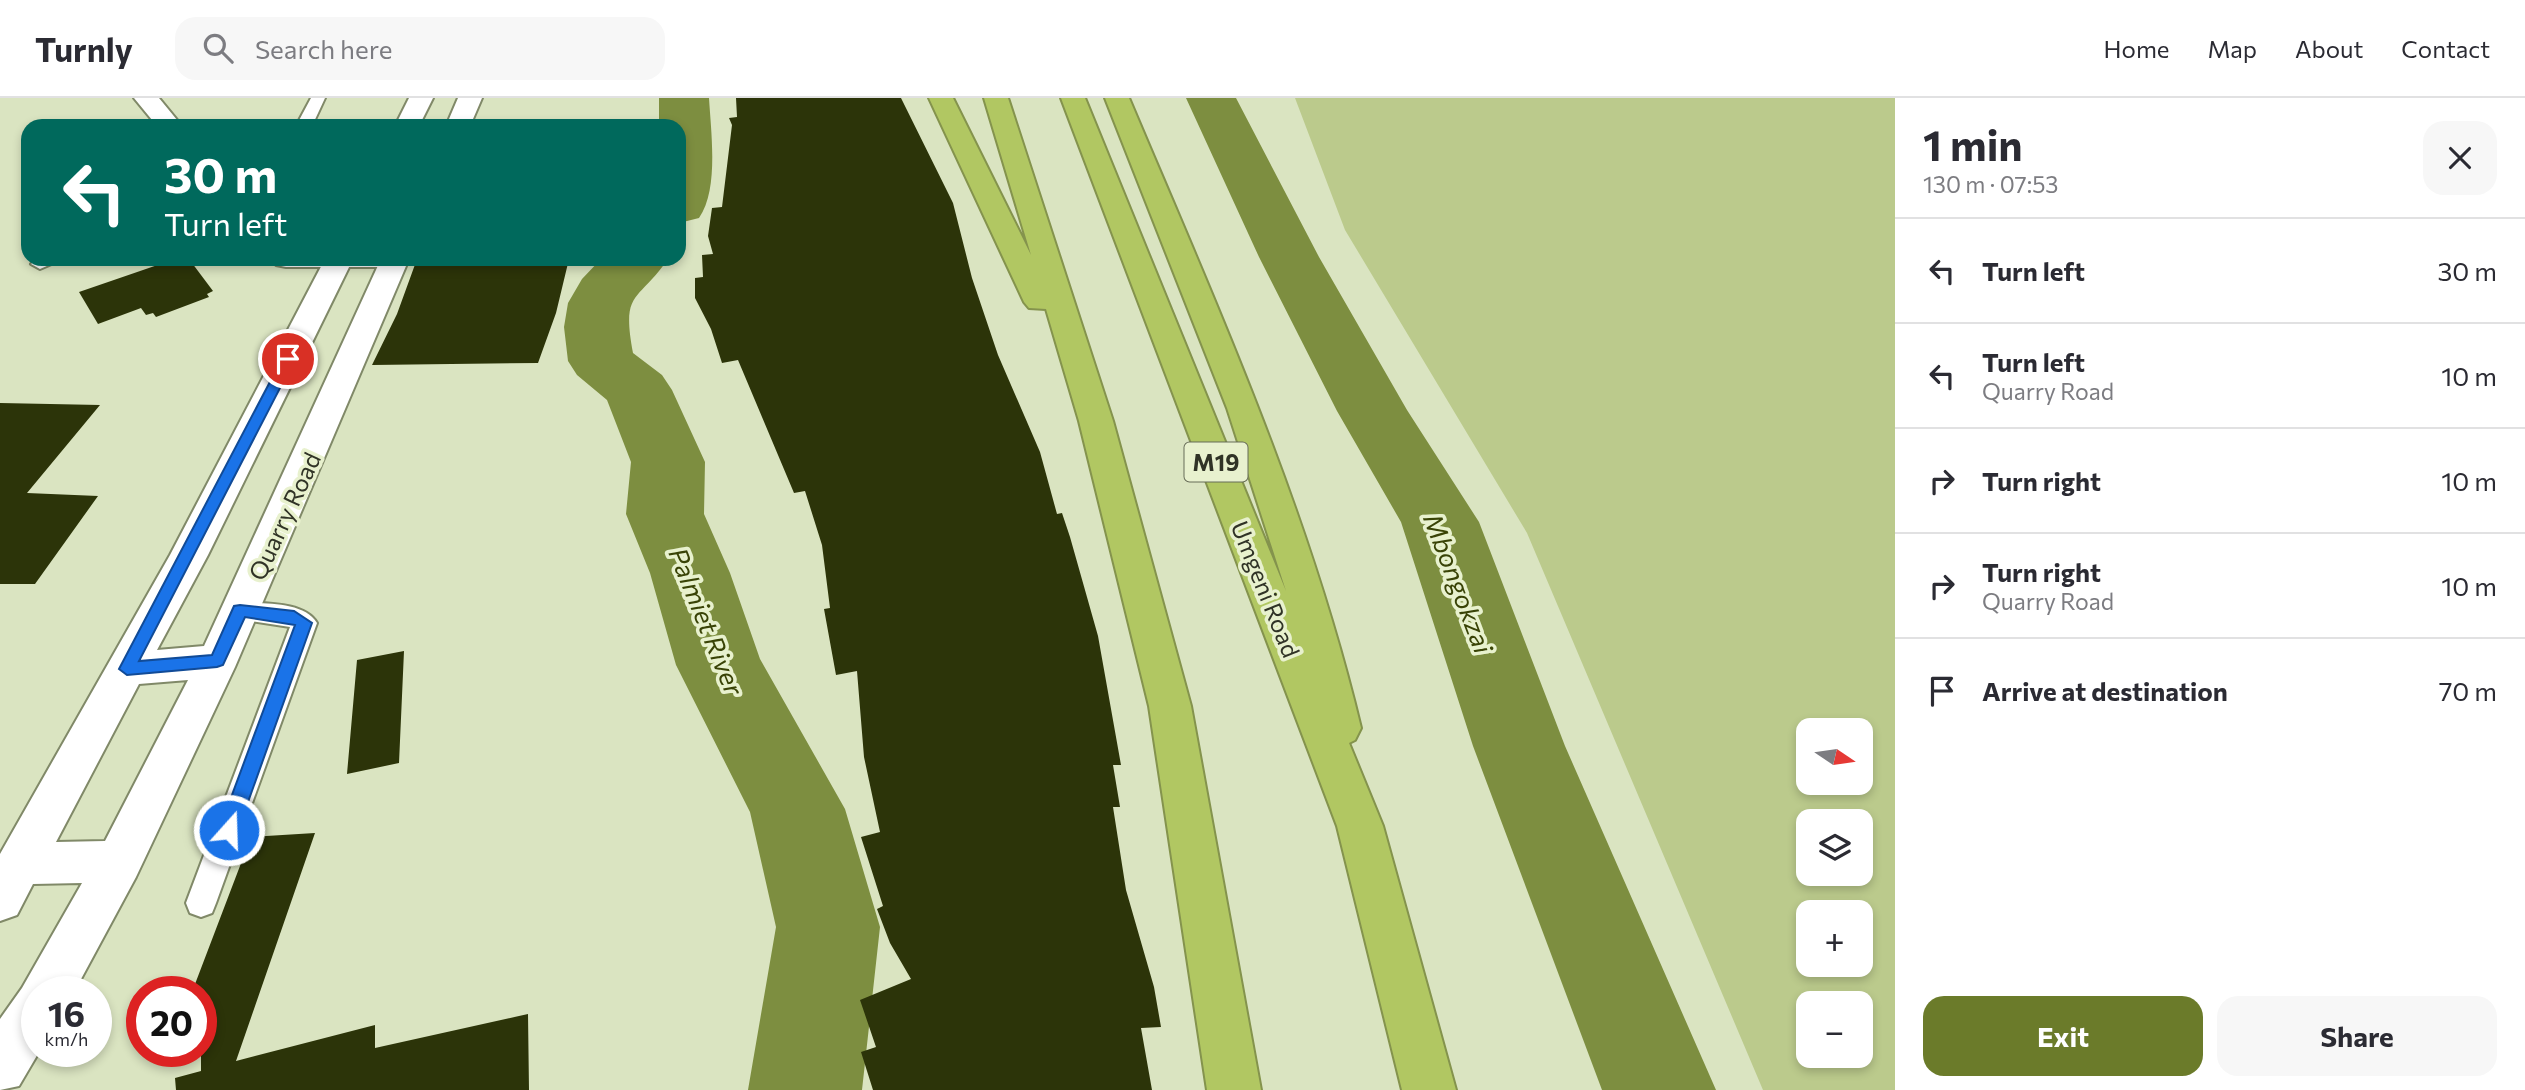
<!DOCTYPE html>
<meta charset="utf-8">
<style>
:root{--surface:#fff;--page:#f7f7f7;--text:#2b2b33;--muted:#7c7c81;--line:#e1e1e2;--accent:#6b7b2a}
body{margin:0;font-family:Commissioner,sans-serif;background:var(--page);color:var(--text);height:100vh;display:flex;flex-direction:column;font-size:26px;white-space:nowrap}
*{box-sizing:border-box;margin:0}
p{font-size:23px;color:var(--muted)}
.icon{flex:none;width:38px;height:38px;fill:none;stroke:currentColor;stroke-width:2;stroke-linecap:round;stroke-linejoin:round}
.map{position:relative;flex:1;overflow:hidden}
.sheet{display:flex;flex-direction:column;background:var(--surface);width:630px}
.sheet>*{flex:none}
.top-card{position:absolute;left:21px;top:21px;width:665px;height:147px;border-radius:21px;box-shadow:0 4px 10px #0003;background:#00695c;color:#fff;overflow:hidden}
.needle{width:46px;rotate:103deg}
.tools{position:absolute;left:1796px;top:620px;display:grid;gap:14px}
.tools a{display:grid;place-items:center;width:77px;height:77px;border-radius:14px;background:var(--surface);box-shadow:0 4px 10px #0003;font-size:35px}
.speed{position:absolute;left:21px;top:878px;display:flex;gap:14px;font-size:35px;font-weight:700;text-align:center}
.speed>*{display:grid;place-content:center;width:91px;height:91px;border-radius:50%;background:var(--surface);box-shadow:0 4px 10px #0003;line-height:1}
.speed small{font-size:18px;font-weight:400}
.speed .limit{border:10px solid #d22;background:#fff;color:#111}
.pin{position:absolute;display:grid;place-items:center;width:60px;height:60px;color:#fff;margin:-30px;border:4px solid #fff;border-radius:50%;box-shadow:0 2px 7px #0007}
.me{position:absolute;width:77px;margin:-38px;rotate:20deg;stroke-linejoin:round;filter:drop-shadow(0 0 5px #0008)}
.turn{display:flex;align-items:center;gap:24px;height:147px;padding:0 28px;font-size:32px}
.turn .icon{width:91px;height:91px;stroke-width:2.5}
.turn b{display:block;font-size:49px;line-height:60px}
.round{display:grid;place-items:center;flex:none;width:74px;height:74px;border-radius:21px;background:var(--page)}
.head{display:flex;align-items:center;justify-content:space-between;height:119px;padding:0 28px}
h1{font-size:42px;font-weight:700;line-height:52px}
.primary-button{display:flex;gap:14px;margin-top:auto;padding:14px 28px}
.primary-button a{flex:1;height:80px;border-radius:21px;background:var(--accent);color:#fff;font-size:28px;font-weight:700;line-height:80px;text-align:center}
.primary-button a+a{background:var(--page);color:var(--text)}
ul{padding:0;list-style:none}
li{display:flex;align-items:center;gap:21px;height:105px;padding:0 28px;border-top:2px solid var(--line)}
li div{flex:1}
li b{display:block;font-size:26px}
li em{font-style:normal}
header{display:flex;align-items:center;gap:42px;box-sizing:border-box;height:98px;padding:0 35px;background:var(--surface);border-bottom:2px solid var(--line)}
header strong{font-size:33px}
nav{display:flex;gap:38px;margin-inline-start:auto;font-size:24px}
.search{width:490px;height:63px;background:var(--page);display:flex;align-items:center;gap:18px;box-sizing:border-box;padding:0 24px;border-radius:21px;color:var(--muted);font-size:26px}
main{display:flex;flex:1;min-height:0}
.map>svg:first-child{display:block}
</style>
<header>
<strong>Turnly</strong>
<div class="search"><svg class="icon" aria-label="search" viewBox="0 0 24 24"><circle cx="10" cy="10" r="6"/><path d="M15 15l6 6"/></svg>Search here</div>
<nav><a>Home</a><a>Map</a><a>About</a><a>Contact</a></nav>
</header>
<main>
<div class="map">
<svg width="1895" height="992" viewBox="0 0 1895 992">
<rect width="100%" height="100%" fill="#dae4c1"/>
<path fill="#bbca8c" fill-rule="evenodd" d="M1295,0H1895V992H1763L1527,435L1345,132ZM1808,632H1860V684H1808ZM1808,723H1860V775H1808ZM1808,814H1860V866H1808ZM1808,905H1860V957H1808Z"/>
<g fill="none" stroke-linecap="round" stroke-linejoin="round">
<path fill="#7d8e40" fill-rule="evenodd" d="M659,0H709C711,34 719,92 699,120L679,125V28H659Z
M1186,0H1236L1319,159L1407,312L1479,424L1565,648L1716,992H1602L1473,648L1401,424L1337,313L1259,159Z
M601,161H668C638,205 621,191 633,255L662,277L672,292L705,364L704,416L730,475L760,561L845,711L880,829L862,992H748L776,829L750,714L676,567L650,475L626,416L631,364L607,302L577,277L568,263L564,229L568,205L582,181Z"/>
</g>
<path fill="#2c3409" d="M736,0H901L953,105L972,180L998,257L1040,354L1057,416L1062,415L1070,439L1098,538L1121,667H1113L1120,709H1113L1126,792L1154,889L1161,929L1141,930L1152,992H873L861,954L876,949L860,902L911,881L890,845L877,811L883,808L861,739L880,734L864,659L857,573L836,577L824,511L830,510L822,447L805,393L794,395L738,262L722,265L711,231L695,200V180L703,179L702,157L713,156L708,138L712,110L722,109L732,27L729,20L737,19Z
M175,161H189L213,193L207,196L209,199L156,219L153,215L146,217L141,210L98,226L79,194Z
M417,161H569L556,215L538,265L372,267L397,216Z
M0,305L100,307L27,395L98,398L35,486H0Z
M404,553L399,665L347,676L357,562Z
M315,735L236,963L375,927V950L528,916L529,992H176L175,980L201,973V894H192L251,739Z"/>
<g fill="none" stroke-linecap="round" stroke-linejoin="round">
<g stroke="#808968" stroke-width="4">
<path id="lane" d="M311,0H325L312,28H296Z
M37,161H63L40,171L31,166Z
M240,504C263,506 304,503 317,525L216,805L212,815L201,819L190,815L186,805L290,529L231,520L228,513L231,506Z"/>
</g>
<g stroke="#808968" stroke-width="4">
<path id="street" d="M134,0H159L182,28H157Z
M272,161H398L394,167L384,169H286L276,167Z"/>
</g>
<g stroke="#808968" stroke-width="4">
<path id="secondary" d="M409,0H433L419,28H395Z
M458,0H482L470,28H446Z
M325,161H353L208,457L157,552L204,548L381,161H409L235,569L136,779L74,894H37L39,954L19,988L0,992V921L22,890L82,785L33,786L17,817L0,823V756L170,457ZM188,582L105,743L56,744L139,586Z"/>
</g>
<g stroke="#84934d" stroke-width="4">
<path id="highway" d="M929,0H953L1031,157L984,0H1008L1113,323L1191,608L1261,992H1207L1149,608L1079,323L1046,211L1029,210L1024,204Z
M1061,0H1085L1286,493L1227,310L1105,0H1129C1217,208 1308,409 1361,630L1355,642L1349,645L1383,728L1456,992H1402L1337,728Z"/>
</g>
<use href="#lane" fill="#fff" fill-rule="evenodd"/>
<use href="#street" fill="#fff" fill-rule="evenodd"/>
<use href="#secondary" fill="#fff" fill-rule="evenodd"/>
<use href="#highway" fill="#b1c762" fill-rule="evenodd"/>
</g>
<path fill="#1a73e8" stroke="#114b97" stroke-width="2" d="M288,257L295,261L139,563L212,557L234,508L240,507L294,513L312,525L238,732L236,738L229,740L222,738L219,732L295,527L245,519L223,567L217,569L127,577L119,571L282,261Z"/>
<g text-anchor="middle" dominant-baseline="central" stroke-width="7" stroke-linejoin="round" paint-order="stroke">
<rect fill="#e8f1ce" stroke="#676c58" stroke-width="2" x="1184.5" y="344.5" width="63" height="39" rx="5"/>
<g font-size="23" font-weight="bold" fill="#303326">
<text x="1216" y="364">M19</text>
</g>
<g font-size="24" fill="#303326" stroke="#e8f1ce">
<text transform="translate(284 418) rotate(-65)">Quarry Road</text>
<text transform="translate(1266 491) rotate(68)">Umgeni Road</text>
</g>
<g font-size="26" font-style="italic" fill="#394306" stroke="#e8f1ce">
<text transform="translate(1459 485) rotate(69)">Mbongokzai</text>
<text transform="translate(707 523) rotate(68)">Palmiet River</text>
</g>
</g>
</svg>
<div class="tools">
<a><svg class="needle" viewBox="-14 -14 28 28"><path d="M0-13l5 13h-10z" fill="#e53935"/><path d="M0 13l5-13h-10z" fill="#7c7c81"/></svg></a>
<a><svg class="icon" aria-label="layers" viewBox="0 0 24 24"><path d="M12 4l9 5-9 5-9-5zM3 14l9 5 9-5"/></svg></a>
<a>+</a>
<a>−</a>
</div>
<div class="speed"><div>16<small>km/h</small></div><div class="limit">20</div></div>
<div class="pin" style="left:288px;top:261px;background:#d93025"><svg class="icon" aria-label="arrive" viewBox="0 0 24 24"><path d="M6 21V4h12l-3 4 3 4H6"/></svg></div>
<svg class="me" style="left:229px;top:732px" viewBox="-20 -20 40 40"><circle r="17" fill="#1a73e8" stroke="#fff" stroke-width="3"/><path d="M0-11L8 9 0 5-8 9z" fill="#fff"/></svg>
<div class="top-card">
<div class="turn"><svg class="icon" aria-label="left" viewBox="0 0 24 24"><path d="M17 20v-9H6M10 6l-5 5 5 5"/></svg><div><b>30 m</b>Turn left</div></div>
</div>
</div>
<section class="sheet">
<div class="head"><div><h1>1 min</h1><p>130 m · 07:53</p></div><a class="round"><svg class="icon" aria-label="close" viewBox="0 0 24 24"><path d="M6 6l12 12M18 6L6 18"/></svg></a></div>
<ul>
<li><svg class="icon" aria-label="left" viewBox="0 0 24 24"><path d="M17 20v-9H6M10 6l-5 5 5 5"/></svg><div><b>Turn left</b></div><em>30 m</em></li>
<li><svg class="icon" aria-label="left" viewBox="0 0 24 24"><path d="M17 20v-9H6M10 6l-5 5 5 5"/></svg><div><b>Turn left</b><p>Quarry Road</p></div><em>10 m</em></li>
<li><svg class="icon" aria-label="right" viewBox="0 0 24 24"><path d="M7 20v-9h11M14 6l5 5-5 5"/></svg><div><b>Turn right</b></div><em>10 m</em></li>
<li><svg class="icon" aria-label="right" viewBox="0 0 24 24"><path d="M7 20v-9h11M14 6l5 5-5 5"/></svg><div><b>Turn right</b><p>Quarry Road</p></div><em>10 m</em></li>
<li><svg class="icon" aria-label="arrive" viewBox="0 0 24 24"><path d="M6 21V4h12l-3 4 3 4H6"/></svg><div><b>Arrive at destination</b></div><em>70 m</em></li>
</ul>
<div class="primary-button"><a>Exit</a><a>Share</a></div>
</section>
</main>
